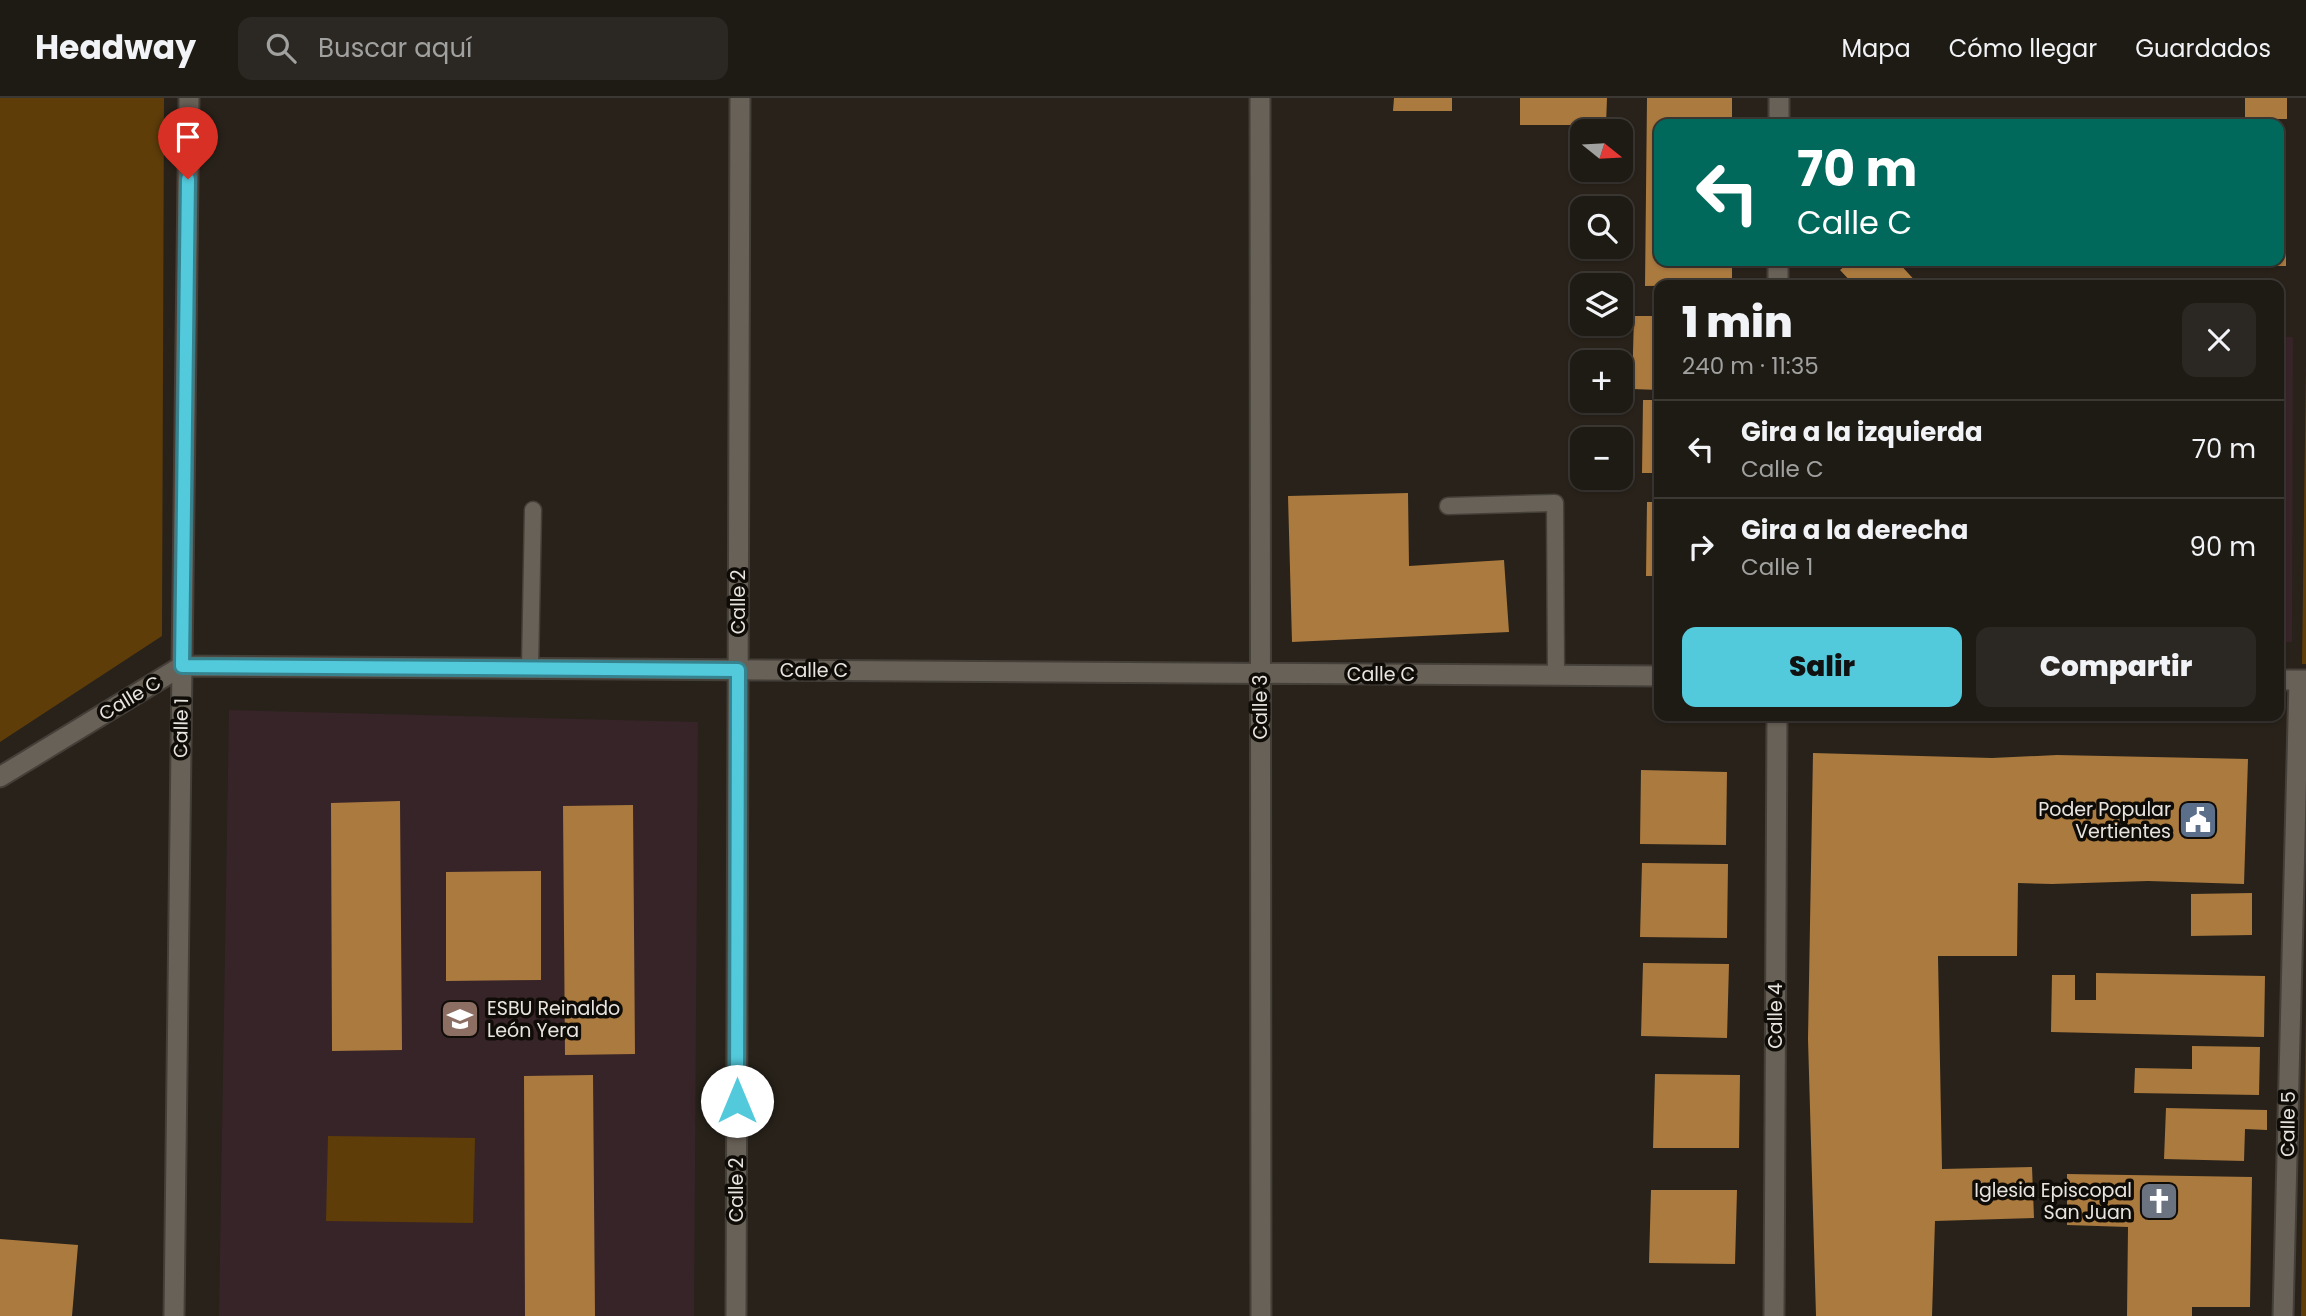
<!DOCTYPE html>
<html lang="es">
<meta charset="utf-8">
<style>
:root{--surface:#1e1a14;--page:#2b2722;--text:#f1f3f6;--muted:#a1a1a0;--line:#3c3834;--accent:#53cadc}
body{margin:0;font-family:Poppins,sans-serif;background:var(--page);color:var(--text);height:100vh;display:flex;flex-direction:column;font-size:26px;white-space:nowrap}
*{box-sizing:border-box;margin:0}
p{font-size:23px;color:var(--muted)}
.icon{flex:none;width:38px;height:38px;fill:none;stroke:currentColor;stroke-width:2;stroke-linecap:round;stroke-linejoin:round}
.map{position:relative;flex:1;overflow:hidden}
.details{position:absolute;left:1654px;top:182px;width:630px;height:441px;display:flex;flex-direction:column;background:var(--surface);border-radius:14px;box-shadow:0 2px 5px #0004,0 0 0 2px var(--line)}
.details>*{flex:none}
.banner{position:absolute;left:1654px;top:21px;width:630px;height:147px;border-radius:14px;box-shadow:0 2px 5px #0004,0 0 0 2px var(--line);background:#00695c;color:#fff;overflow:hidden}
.needle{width:46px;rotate:108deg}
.fabs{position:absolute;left:1570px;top:21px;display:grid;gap:14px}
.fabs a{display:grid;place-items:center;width:63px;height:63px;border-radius:14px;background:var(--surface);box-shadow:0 2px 5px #0004,0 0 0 2px var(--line);font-size:35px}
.pin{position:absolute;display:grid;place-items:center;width:60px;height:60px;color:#fff;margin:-72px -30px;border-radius:50% 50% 50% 0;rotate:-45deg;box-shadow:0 0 7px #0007}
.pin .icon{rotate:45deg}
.me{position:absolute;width:77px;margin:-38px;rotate:0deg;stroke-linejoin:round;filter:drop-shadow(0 0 5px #0008)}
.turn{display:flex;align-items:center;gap:24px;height:147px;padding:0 28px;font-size:32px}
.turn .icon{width:91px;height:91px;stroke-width:2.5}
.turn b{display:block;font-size:49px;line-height:60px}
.round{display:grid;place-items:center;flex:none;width:74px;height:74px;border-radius:14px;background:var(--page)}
.headline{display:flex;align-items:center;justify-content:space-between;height:119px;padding:0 28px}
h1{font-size:42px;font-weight:800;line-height:52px}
.action{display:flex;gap:14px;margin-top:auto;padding:14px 28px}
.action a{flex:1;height:80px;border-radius:14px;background:var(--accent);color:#111;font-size:28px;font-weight:800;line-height:80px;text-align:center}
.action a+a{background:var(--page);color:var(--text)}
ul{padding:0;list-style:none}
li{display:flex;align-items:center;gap:21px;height:98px;padding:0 28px;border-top:2px solid var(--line)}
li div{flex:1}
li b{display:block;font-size:26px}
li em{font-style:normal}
header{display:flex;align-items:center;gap:42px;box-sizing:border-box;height:98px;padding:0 35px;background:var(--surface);border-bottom:2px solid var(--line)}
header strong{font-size:33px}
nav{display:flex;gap:38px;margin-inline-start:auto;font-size:24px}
.search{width:490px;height:63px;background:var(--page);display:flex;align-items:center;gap:18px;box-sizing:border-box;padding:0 24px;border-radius:14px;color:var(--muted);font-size:26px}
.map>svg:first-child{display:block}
</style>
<header>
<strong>Headway</strong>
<div class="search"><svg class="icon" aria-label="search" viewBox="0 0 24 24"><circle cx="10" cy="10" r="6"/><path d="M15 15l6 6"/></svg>Buscar aquí</div>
<nav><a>Mapa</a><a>Cómo llegar</a><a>Guardados</a></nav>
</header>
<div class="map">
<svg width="2306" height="1218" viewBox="0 0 2306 1218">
<rect width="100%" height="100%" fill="#28221a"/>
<path fill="#372428" d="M2279,239H2293L2292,544H2278Z
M229,612L698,624L694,1218H219Z"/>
<path fill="#5e3d09" d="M0,0H164L162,538L0,644Z
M2306,265V566H2302Z
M2306,908V1218H2301Z
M328,1038L475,1040L473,1125L326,1123Z"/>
<path fill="#ab7a3f" d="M1394,0H1452V13H1393Z
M1520,0H1607L1606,27H1520Z
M1647,0H1732V26H1659V163H1732V187L1645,188Z
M2245,0H2287V21H2245Z
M2278,72H2286V168H2245V163H2278Z
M1851,163H1897L1919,187H1854L1840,172Z
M1634,218H1659V292L1632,291Z
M1643,302H1659V375H1642Z
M1408,395L1409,468L1504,462L1509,534L1292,544L1288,398Z
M1647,404H1659V478H1646Z
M1813,655L1992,660L2057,657L2248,661L2244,786L2148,783L2052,786L2018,785L2017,858H1938L1942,1071L2032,1069L2034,1120L1935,1123L1932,1218H1816L1808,941Z
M1641,672L1727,674L1726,747L1640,746Z
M400,703L402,952L332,953L331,705Z
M633,707L635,956L565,957L563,708Z
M1642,765L1728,766L1727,840L1640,839Z
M541,773V882L446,883V774Z
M2252,795V837L2191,838V796Z
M1643,865L1729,866L1727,940L1641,938Z
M2096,875L2265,878L2264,939L2051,934L2052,877H2075V902H2096Z
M2192,948L2260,949L2259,997L2134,995L2135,970L2192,971Z
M1655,976L1740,977L1739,1050H1653Z
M593,977L595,1218H525L524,978Z
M2166,1010L2267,1012V1032L2245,1031L2244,1063L2164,1061Z
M2067,1076L2252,1079L2250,1209H2192V1218H2127L2128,1129L2067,1127Z
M1651,1092H1737L1735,1166L1649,1165Z
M0,1141L78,1147L72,1218H0Z"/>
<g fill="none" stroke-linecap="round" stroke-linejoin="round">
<g stroke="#453f39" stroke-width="19">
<path id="service" d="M1448,408L1555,405L1556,577
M530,570L533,412"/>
</g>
<g stroke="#453f39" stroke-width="23">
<path id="minor" d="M1260,0L1261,1218
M1779,26V0
M1778,187V163
M2278,582H2306
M0,679L182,568L1659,578
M736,1218L740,0
M1774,1218L1777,618
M2283,1218L2299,582"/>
</g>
<g stroke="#453f39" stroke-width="23">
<path id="tertiary" d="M174,1218L189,0"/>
</g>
<use href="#service" stroke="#686157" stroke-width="16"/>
<use href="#minor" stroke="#686157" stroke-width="19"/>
<use href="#tertiary" stroke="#686157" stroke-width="19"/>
</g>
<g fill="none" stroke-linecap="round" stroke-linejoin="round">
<g stroke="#36838f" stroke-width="18">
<path id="route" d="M188,81L182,568L738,572L737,1003"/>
</g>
<use href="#route" stroke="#53cadc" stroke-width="12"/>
</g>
<defs>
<g id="civic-square" transform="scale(2.0125)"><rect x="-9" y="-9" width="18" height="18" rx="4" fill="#5c6f8a" stroke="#0f0c08"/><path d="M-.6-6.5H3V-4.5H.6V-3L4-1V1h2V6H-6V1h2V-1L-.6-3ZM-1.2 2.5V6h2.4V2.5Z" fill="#fff"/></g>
<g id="school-square" transform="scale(2.0125)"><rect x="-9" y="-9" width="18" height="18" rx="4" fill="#8d6e63" stroke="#0f0c08"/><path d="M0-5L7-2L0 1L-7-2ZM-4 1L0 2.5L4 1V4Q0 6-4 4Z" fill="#fff"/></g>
<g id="church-square" transform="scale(2.0125)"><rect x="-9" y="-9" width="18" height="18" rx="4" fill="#6b7280" stroke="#0f0c08"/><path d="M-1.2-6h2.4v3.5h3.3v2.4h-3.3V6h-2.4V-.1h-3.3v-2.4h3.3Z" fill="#fff"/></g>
</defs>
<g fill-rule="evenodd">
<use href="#civic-square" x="2198" y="722"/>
<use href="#school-square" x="460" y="921"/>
<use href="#church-square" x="2159" y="1103"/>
</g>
<g text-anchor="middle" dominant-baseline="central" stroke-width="7" stroke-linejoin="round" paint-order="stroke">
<g font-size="19" fill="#e9e4df" stroke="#0f0c08">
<text transform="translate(738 504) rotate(-90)">Calle 2</text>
<text x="814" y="572">Calle C</text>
<text x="1381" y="576">Calle C</text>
<text transform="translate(130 600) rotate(-31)">Calle C</text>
<text transform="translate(1260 609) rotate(-90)">Calle 3</text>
<text transform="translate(181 630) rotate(-89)">Calle 1</text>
<text transform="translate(1775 918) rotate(-90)">Calle 4</text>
<text transform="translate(2288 1026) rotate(-89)">Calle 5</text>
<text transform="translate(736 1092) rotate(-90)">Calle 2</text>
</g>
<g font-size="19" fill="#e9e4df" stroke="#0f0c08" text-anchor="end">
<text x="2171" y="711">Poder Popular<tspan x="2171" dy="22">Vertientes</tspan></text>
<text x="487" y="910" text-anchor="start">ESBU Reinaldo<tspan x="487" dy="22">León Yera</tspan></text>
<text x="2132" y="1092">Iglesia Episcopal<tspan x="2132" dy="22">San Juan</tspan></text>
</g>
</g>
</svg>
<div class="fabs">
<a><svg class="needle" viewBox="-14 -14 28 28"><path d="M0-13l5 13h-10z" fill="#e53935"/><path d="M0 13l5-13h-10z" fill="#a1a1a0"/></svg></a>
<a><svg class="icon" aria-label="search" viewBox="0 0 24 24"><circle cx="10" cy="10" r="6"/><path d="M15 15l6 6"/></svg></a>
<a><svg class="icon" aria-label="layers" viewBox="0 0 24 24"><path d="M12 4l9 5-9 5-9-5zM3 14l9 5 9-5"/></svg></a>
<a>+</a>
<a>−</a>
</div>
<div class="pin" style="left:188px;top:81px;background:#d93025"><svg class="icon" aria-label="arrive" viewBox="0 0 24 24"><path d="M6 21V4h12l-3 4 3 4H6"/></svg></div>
<svg class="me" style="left:737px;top:1003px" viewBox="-20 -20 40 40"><circle r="19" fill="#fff"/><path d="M0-13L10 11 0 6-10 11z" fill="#53cadc"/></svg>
<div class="banner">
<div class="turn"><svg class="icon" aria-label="left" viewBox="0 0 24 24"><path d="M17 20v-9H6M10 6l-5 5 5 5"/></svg><div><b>70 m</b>Calle C</div></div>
</div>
<section class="details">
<div class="headline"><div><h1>1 min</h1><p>240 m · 11:35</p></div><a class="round"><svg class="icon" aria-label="close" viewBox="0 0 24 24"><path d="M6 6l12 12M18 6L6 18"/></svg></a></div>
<ul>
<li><svg class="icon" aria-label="left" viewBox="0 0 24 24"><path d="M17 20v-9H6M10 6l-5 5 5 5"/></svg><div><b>Gira a la izquierda</b><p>Calle C</p></div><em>70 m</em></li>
<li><svg class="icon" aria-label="right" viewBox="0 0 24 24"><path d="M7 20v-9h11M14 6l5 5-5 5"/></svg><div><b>Gira a la derecha</b><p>Calle 1</p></div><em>90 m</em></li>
</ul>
<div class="action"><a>Salir</a><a>Compartir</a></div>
</section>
</div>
